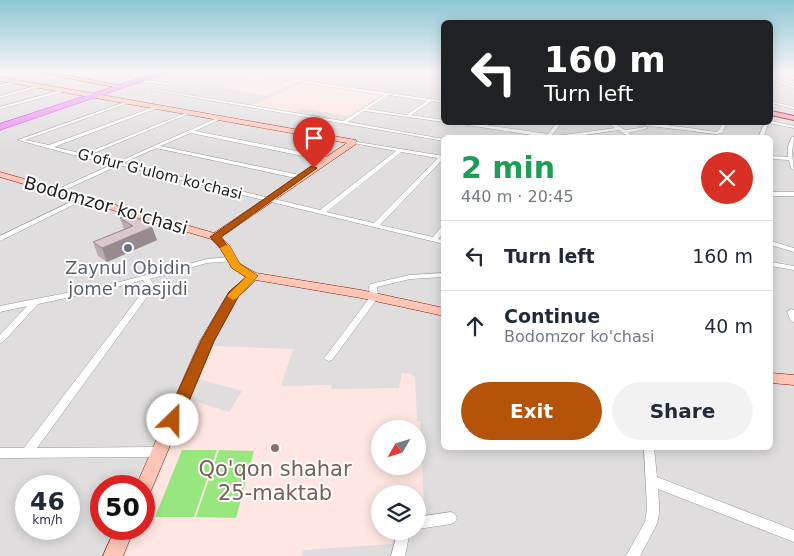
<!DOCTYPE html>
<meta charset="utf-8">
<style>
:root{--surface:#fff;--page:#f2f2f3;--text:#1f2937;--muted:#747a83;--line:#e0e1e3;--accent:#b45309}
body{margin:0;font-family:"DejaVu Sans",sans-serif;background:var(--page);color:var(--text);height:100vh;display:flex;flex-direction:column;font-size:19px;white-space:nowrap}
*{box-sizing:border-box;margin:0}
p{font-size:16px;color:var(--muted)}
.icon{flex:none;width:28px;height:28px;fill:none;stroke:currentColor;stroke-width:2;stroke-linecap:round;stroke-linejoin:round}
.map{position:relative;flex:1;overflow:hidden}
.details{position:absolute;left:441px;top:135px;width:332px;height:315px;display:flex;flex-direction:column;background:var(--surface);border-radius:8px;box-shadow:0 2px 12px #0003}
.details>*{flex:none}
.banner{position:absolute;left:441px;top:20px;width:332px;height:105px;border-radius:8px;box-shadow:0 2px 12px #0003;background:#202124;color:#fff;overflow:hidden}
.needle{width:32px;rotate:231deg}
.fabs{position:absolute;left:371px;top:420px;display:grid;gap:10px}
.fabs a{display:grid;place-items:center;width:55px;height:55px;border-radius:50%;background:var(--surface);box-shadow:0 2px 12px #0003;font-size:25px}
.speed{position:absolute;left:15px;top:475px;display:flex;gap:10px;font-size:25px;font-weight:700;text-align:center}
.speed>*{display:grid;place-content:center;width:65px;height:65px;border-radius:50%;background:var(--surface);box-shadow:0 2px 12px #0003;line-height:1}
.speed small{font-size:12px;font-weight:400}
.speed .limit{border:8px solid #d22;background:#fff;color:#111}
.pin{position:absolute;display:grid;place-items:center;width:42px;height:42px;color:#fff;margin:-51px -21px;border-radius:50% 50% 50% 0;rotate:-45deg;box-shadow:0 0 5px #0007}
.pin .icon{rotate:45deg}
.me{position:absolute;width:55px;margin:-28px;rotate:23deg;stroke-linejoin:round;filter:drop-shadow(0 0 4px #0008)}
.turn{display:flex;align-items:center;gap:18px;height:105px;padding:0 20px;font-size:22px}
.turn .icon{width:65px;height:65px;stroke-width:2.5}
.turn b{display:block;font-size:35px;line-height:42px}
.round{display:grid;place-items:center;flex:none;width:52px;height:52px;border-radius:26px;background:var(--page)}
.headline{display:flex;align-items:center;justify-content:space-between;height:85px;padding:0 20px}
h1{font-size:30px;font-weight:600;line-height:38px;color:#1e9e55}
.cta{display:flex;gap:10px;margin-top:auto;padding:10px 20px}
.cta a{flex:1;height:58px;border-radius:30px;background:var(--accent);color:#fff;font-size:20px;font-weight:600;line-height:58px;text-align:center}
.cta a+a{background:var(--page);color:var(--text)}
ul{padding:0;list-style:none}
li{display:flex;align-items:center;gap:15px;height:70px;padding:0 20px;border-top:1px solid var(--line)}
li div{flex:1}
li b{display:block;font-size:19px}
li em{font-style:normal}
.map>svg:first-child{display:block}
</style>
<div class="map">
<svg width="794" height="556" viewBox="0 0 794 556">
<rect width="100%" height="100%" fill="#f2e6e8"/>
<path fill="#dfddde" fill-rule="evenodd" d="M0,72H444V122H771V72H794V556H0ZM444,138H771V448H444ZM380,429H418V466H380ZM26,486H69V529H26ZM101,486H144V529H101ZM380,494H418V531H380Z"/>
<path fill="#ffe6e2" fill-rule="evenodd" d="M268,72H322L306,79L262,73Z
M251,77L294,83L265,96L222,88Z
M303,83L384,95L349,116L302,109L293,113L250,106Z
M213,346L293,349L281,386L332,385L331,389L399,388L402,373L410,374L415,377L417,421H420L424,506H418V494H380V531H393L392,544L303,550L302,556H125L136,529H144V511L190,400L229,412L242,391L199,379ZM380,429H418V466H380Z"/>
<path fill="#97e77e" d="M182,450H217L194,517H155Z
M219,450L254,451L236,518L196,517Z"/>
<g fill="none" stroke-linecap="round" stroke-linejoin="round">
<path fill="#a3e3bb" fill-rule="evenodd" d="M780,72H783L794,80V83Z"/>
<g stroke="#989898" stroke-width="1">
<path id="street" d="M233,72H243L444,101V103L432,101L411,115L444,120V122L364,111L348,122L444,139V141L151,90L153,89L343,121L384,95ZM389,95L427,101L406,115L367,109Z
M785,72H788L794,77V80Z
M771,77L794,86V88L771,79Z
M144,80L168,83L170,84L168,85L143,82Z
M15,81L16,83L0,87V85Z
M39,85L40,87L0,98V96Z
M62,90L63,92L0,109V107Z
M128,101L131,102L25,140L49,145L157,106L160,107L54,147L84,154L188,112L191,113L89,155L118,162L219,117H221V119L195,131L327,157L330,159L327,161L191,133L160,146L300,175L303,177L300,179L156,148L123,163L320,210L396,151L353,143L351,142V141L444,156V159H443L380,225L433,237L442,226L444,225V232L438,239L444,240V244L119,165L58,193L56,192V190L113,164L81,157L18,140ZM401,152L438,158L374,223L326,212Z
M771,101L794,107V109L771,103Z
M771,121L794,126V128L769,123L771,122Z
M449,122H464L548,134L557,122H562L552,135L556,136L615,128L606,122H612L625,130L646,127L648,128L628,133L636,138H630L619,130L563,138H550Z
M618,122C651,122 683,127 716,132L718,131L724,122H728L722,133L716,134Z
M765,122H769L763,138H758Z
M792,137H794L792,153L794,170L791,168L789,160L771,159V156L788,157V146Z
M771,192H794V196H771Z
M83,196L86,198L85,199L0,241V236Z
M771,241L794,248V252L771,245Z
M231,257L235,259L234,261L207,263L150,279L155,286L37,448L159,447L163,449L165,452L163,455L159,457L0,458V448H24L147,286L143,280L113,288L38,304L3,342L0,343V335L27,306L0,312V306L112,284L207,259Z
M771,262L794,266V270L771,266Z
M444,273V277L410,279L377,287L378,297L377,299L332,360L329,361L326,360L324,358L326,356L370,297L369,286L370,284L410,275Z
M791,309L794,310V322L791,321L787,312Z
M644,448H654L657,477L794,530V542L658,489C659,502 661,516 655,528L640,556H626L645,522L647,509Z
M451,512L455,514L457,518L455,522L451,524L418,529V517Z
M398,531H410L405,556H391Z"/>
</g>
<g stroke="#7f2000" stroke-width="1">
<path id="secondary" d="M37,72H49L123,86L120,88Z
M0,77L356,140V144L221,237L229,245L240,264L256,273L361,290L444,308V316L361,298L256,280L238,297L214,341L150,493L144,495V486H136L200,341L229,292L246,277L232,268L221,249L211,239L0,177V172L214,233L347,143L0,81Z
M771,373L794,375V385L771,383Z
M115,529H134L123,556H103Z"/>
</g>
<g stroke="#9d001d" stroke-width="2">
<path id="primary" d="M771,111L794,116V120L771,115Z"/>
</g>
<g stroke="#c217ec" stroke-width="1">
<path id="highway" d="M159,72H169L0,130V124Z"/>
</g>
<use href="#street" fill="#fff" fill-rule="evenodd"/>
<use href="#secondary" fill="#ffc5b7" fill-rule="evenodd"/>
<use href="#primary" fill="#ff9eba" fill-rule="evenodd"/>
<use href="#highway" fill="#eb88ef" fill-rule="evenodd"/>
</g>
<path fill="#bbaab1" d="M120,218L152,227L157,240L107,262L98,256L93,242L124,229Z"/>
<path fill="#988b90" d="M152,227L157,240L107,262L102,248Z"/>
<path fill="#d9c6ce" stroke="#988b90" d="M130,214L152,227L102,248L93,242L133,226L120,218Z"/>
<linearGradient id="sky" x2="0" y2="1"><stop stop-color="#8cc7d6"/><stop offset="0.48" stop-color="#f9f4f5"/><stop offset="1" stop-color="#f9f4f5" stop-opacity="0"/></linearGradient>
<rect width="794" height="150" fill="url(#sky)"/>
<path fill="#b45309" stroke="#753606" d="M311,166L317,168L221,237L240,264L258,276L238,297L214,341L179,425L173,427L167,425L165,420L201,341L229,292L246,277L232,268L220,248L210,237Z"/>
<path fill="#f59e0b" d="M226,245L229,246L240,264L258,276L237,298L233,300L227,296L246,277L232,268L220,248Z"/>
<circle fill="#6b7280" stroke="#fff" stroke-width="2" cx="128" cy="248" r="5"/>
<circle fill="#8d6e63" stroke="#fff" stroke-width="2" cx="275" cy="448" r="5"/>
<g text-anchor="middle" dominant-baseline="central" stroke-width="4" stroke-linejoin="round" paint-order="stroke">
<g font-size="15" fill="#212121" stroke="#fff">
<text transform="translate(160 174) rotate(14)">G'ofur G'ulom ko'chasi</text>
</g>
<g font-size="18" fill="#212121" stroke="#fff">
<text transform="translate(106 205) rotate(16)">Bodomzor ko'chasi</text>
</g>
<g font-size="18" fill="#5b616d" stroke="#fff">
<text x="128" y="267">Zaynul Obidin<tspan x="128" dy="21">jome' masjidi</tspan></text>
</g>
<g font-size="21" fill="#785e54" stroke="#fff">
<text x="275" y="469">Qo'qon shahar<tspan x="275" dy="24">25-maktab</tspan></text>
</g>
</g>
</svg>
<div class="fabs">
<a><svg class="needle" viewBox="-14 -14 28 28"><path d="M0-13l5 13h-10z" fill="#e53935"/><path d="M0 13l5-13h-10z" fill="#747a83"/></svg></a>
<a><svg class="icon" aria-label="layers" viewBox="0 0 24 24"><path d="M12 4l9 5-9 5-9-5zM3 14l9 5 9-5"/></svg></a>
</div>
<div class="speed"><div>46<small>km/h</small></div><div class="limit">50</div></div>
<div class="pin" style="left:314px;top:168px;background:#d93025"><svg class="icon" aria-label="arrive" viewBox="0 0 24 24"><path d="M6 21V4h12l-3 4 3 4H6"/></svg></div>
<svg class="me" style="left:173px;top:420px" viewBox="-20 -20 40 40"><circle r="19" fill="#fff"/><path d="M0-13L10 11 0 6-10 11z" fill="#b45309"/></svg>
<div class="banner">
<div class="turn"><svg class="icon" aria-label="left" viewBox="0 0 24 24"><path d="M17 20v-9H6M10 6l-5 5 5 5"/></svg><div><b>160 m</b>Turn left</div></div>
</div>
<section class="details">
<div class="headline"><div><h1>2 min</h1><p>440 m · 20:45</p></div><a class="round" style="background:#d93025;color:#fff"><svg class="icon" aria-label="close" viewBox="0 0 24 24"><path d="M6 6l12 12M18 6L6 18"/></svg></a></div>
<ul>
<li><svg class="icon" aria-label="left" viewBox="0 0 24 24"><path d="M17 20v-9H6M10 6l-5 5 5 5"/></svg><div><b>Turn left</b></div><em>160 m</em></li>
<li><svg class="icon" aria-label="ahead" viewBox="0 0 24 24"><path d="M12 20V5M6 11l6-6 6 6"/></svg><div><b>Continue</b><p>Bodomzor ko'chasi</p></div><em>40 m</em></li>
</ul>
<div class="cta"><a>Exit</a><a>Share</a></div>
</section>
</div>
